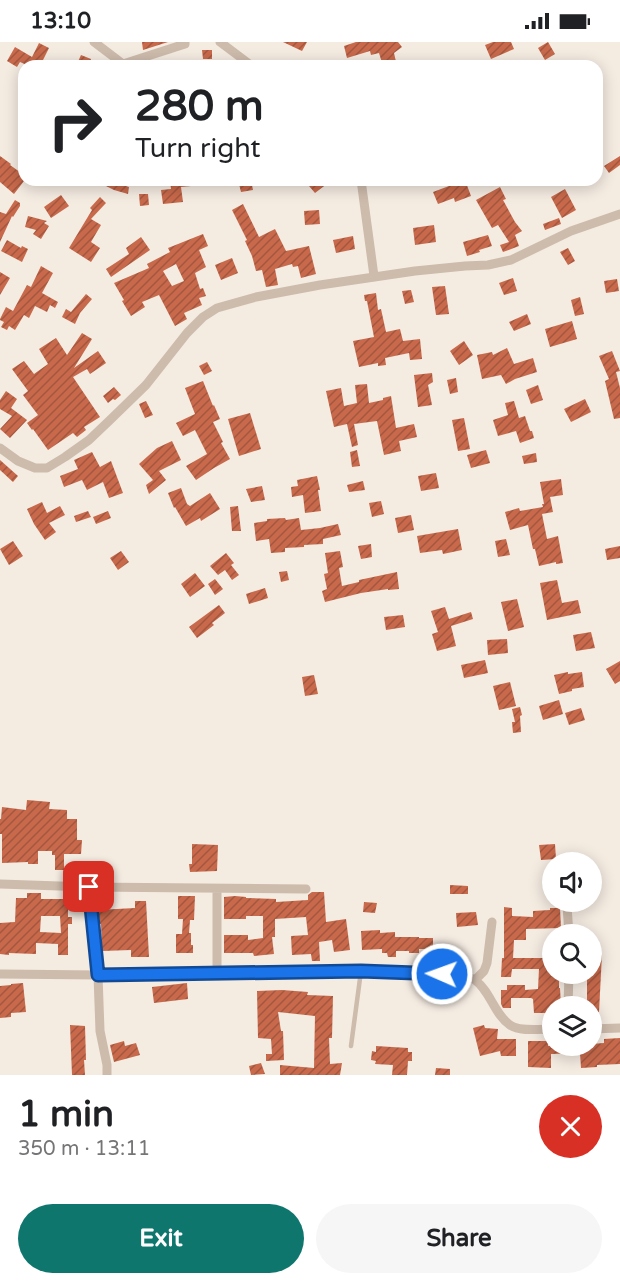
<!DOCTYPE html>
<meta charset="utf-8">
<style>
:root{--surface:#fff;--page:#f6f6f6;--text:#202124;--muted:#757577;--accent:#0f766e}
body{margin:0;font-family:"Varela Round",sans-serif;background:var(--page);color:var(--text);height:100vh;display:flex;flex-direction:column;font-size:22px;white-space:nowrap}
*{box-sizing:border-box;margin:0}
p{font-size:20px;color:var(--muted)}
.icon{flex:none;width:33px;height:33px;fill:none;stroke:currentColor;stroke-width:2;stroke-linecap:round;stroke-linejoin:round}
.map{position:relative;height:1033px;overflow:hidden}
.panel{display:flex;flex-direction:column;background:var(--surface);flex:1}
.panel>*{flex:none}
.hud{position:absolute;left:18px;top:18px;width:585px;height:126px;border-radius:18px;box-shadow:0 3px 15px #0003;background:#fff;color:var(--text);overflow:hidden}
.tools{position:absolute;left:542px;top:810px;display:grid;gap:12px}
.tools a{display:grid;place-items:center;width:60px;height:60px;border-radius:50%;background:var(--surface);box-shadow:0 3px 15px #0003;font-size:30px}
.pin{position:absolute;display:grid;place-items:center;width:51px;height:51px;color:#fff;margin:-26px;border-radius:12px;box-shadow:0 3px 9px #0006}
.me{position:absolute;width:66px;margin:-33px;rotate:272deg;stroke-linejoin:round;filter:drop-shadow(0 0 4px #0008)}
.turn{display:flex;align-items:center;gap:21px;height:126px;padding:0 18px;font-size:27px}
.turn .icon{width:78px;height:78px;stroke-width:2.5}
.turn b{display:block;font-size:42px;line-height:51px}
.round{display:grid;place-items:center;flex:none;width:63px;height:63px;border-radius:32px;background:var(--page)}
.head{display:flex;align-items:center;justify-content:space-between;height:102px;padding:0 18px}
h1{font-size:36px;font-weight:700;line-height:45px}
.cta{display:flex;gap:12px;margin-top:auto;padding:12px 18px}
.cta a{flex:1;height:69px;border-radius:36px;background:var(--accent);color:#fff;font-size:24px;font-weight:700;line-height:69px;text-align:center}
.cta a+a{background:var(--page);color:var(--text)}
.status{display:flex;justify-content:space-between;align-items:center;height:42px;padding:0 30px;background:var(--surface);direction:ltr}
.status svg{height:16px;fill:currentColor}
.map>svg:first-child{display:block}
</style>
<div class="status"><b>13:10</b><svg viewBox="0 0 49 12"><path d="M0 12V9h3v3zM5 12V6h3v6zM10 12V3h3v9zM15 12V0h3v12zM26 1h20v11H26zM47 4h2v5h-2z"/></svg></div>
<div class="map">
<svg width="620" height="1033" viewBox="0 0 620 1033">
<defs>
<pattern id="building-hatch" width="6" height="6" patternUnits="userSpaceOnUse" patternTransform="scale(1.5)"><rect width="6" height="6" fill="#c8694b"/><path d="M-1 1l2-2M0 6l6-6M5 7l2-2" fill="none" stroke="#a4573f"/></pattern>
</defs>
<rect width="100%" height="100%" fill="#f4ebe1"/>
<path fill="url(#building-hatch)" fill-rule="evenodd" d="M142,0H168L143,8Z
M283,0H307L302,9Z
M356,0H398L402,5L394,11L397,24H383L379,11L371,13L370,9L347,16L344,4Z
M493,0H511L514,7L491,17L485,3Z
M548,0L555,12L545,18L538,6Z
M39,1L49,6L40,24H29L20,20L17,25L7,19L15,5L32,15Z
M202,8H212V17H203Z
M81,13L91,17L88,24H76Z
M177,18H201V24H177Z
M0,114L11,122L10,123L24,133V139L14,152L0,140Z
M620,114V123L609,131L604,124Z
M94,138H115L114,140L129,145L128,152L114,148Z
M170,138H200L201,143L181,145L183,160L163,162L161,148L171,147Z
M238,138H251L253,148L241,150Z
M309,138H332L315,151L309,144L312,141Z
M447,138H465L471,154L455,160L454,156L438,162L433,150L449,144Z
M500,145L506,157L503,158L515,180L522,189L515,193L519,204L503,210L500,203L509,200L498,183L492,186L476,158Z
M565,147L576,168L562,176L551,155Z
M139,152H148L149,163L140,164Z
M61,153L69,164L51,176L44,165Z
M100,155L106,161L91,177L101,183L91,200L100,206L91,220L69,206L92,168L90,166Z
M15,158L20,161V164L13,175L12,174L0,200V170L6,172Z
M243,162L259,195L275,187L286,209L309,204L316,232L301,236L298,224L293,225L292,222L275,227L278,243L266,245L262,228L256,229L252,214L245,199L247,198L232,168Z
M319,168L320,182L305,183L304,169Z
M28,174L47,179L44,181L49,184L41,197L33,192L36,188L25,185Z
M559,176L561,182L545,188L543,182Z
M434,183L436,200L415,203L413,186Z
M203,192L208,204L199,208L206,225L195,231L200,247L203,246L206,254L199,256L202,263L184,271L187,277L175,284L159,253L142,260L145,265L131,274L122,259L124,258L114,241L149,226L147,222L170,210L168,206ZM176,222L184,239L172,244L163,229Z
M488,193L492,204L479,208L480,210L467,214L463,200Z
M353,194L355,207L336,211L333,198Z
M141,195L150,208L111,235L106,227L129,212L126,206Z
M7,198L21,206L22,204L28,207L22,220L1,209Z
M568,206L575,219L568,223L560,210Z
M232,216L238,231L221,238L215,223Z
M41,224L53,231L42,251L58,260L55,266L50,263L47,270L35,264L29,276L24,273L15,288L9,284L7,288L1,285L4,280L0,278V277L6,265L13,269L27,243L31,245Z
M0,230L10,236L0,253Z
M513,236L517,249L504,253L499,241Z
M617,237L619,249L606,251L604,239Z
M445,244L449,272L436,273L432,245Z
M411,248L414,260L405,262L402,249Z
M376,251L378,268L381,267L386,290L400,287L403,299L420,297L422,317L410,318L409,311L385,316L386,323L378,324V321L359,325L353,299L374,295L367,259H365L364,253Z
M86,252L92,257L80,271L75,282L62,275L66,267L71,270Z
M580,255L584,272L575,274L571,258Z
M527,272L531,282L514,289L509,280Z
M572,279L577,297L550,305L545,287Z
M82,291L92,297L74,326L98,309L106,321L90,332L87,327L73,335L100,375L84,385L86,388L77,395L73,391L48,408L33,387L32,388L27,381L38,373L23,353L28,349L12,327L24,319L34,332L48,322L39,307L56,296L67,313Z
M464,299L473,313L459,323L450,309Z
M507,306L514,322L533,316L537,330L515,337L506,342L501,333L482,337L477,313L492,310L493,313Z
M612,309L620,329L616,330L620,346V376L614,377L605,339L609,337L599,314Z
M207,320L212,329L204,333L199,324Z
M432,331L433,340L428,343L432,363L418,365L414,333Z
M456,336L458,350L450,352L447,338Z
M203,339L213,364L214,363L220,377L213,380L223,400L221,401L230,417L214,426L196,438L186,424L207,412L195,388L183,394L176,381L195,372L185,346Z
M367,342L369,361L383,358V356L391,354L396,386L414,382L417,395L399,399L401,409L384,413L377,379L354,382L358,403L352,405L347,382L334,385L326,349L341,346L344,364L357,361L355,343Z
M538,343L543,358L531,362L526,348Z
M114,345L121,353L115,358L113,357L108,361L103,354Z
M6,349L17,357L11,366L27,378L10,396L0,387L12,374L0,367V358Z
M585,357L591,370L571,380L564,367Z
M146,359L153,373L145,376L139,362Z
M514,359L519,376L525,374L530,389H532L534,396L520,401L516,389L498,394L493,378L508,373L505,361Z
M250,371L261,407L239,414L228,377Z
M464,376L470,407L458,409L452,378Z
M172,399L181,418L159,429L166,438L149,452L146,443L153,438L139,422L157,406Z
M357,408L360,424L352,425L350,410Z
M486,408L490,421L471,426L467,413Z
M92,410L100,425L111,419L123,451L109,456L103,440L87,448L82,438L64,445L60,434L78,427L74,418Z
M536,411L537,420L524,422L522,414Z
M0,418L18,434L13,440L0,428Z
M436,431L439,446L421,449L418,434Z
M317,434L320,448H318L321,469L305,471L303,453L292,455L291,445L298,444L297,438Z
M561,437L563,453L550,455L553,470L542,472L547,497L558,494L563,521L556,522V520L539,524L535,507H533L528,483L510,488L505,470L519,466L520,469L543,465L542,462H544L540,440Z
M363,439L365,448L349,450L347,443Z
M262,444L265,458L251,460L246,447Z
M181,446L187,462L190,464L210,451L220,467L201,479L200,476L186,484L175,465L174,466L168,451Z
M381,459L384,472L372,475L369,461Z
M42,460L47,471L60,464L65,473L49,481L56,490L45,498L34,482L27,467Z
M238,464L241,489H232L230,465Z
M88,469L91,475L76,480L74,474Z
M108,469L111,476L96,482L93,475Z
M411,473L414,488L398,491L395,476Z
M285,476L286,478L299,476L301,488L320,486L338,482L341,493L323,497V502L304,503V505L285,506V510L271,511L269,497L256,499L254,481L267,479V477Z
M458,487L462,508L443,512L442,508L420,511L417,494Z
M506,497L510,513L498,515L495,499Z
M13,499L23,514L9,523L0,507Z
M371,502L372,515L361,517L358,504Z
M620,504V516L607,518L605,507Z
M121,509L129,520L118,528L110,516Z
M340,509L343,525L339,526L342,544L359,540V538L397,530L399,547L388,548V547L361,551L325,560L322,549L327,547L324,532L328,531L325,511Z
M226,511L234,521L231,523L239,533L232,538L225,528L218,533L210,524Z
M287,529L289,538L281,540L279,530Z
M195,531L205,544L190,555L181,542Z
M215,537L223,547L215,553L208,542Z
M557,538L562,561L578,558L581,571L547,578L540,541Z
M265,546L268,556L249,562L246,552Z
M517,557L524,585L508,589L501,560Z
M219,563L225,571L212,581L214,583L197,596L189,585Z
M445,565L449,577L471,570L473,577L451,584L456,604L437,609L432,592L438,590L431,569Z
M403,573L405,585L386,588L384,575Z
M591,590L595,606L576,609L573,593Z
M507,597L508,611L488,613L487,598Z
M485,618L488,631L464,636L461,623Z
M620,619V639L615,642L606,627Z
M568,630V632L582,630L584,645L572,647V649L559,652L554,633Z
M314,633L318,652L305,654L302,635Z
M510,640L516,664L499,668L493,644Z
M559,658L563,672L543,678L539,664Z
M520,665L522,673L520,674L521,690L513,691L512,680H515L512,667Z
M581,666L585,678L569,683L565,671Z
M27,758L50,760L49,767L67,768V777H77V798H82L81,812H64V828H55V813H52V809H38V822H28V820L2,821V792H0V777H1L2,765L26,768Z
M192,802L218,803L217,829L190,830L189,822H192Z
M555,802L556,817L541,818L539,803Z
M450,843L468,844V852H450Z
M312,850H324L326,880L346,877L350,908L334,910L332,898L319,900L320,919H312L311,912L292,913L291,894L308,893L306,875L275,877V895H272L274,912L254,914L253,911H224V893H248V898L263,896V874H246V877H224V855L235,854L246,855V856L276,857V860L308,858V853Z
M27,851H41V857H68V875H72V882H68V913H58V902L36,901V912L9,911V913L0,912V881L15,880L16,856H27ZM41,874H60L61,891L40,890Z
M178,854H195L194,878H190L189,891H191V903H193V911H176V892H182L183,877H178Z
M135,859H146L149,915H131V908L102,909L101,882H100L98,868L135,866Z
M364,860L377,861L375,871L363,870Z
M504,865L512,866V874L533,875V869L550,868V866H560L561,886L526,887V898H514L513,916H552V932H559V946H560L561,964H552V968H547V971H534L533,957L531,956H511V966H503L501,962V948H507V943H525V948L538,947L539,927H512L511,935H501L502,916H504Z
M476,870L478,883L457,885L456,871Z
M380,888V891L395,890V895H419V896H433V907H419V911H409V909H396V915H388L387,911H382V907L362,908L361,889Z
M591,912H602L599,970H591V964H587V932H591Z
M23,941L26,970L11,971V975L0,976V944L11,943V942Z
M187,941L188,957L154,961L152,945Z
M282,948L308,950L307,953L333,954L332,996H329L330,1022L342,1021L340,1033H280V1023L314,1026L315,974L278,970L281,989H283L284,1018L266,1019V1012H272L271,997L258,996L257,949Z
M70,983L85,984L86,1018H84L85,1033H72Z
M484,983L485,986L498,987L497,997H516V1014H501L500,1009L480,1014L473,986Z
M620,996V1022L597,1023V1025L581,1026L580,1011L551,1012V1026L528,1025V999H548V1004H591V1002L604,1001V997Z
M124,999L125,1004L136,1001L140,1013L114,1020L110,1003Z
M376,1004L408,1006V1010H412V1019H408L407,1033H392L393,1023L375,1022L376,1019L371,1018L372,1009L376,1010Z
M261,1021L265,1032L251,1033L249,1024Z
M436,1026L450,1027V1033H435Z"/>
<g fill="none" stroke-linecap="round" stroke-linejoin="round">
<path stroke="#cdbbac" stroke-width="4.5" d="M351,1004L361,929"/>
<path stroke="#cdbbac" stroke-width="9" d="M94,0L123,22L185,2V0
M220,0L252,24
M361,138L374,234
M0,406L18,419L35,426H47L65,415L89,398L110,378L146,343L187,291L203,275L217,266L256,255L320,243L415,229L465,224L488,223L511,218L571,189L620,172
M0,842L89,845L306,847
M89,845L98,933L100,989L107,1023V1033
M567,864L569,892
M0,932L98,933H217L361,929L462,933C466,935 472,936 475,938C491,950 494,972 510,983C519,990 541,987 552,987
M217,933V847
M475,938L484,929L487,921L492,880
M568,964L569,932
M591,987L620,986"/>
</g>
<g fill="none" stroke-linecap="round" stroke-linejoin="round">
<g stroke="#114b97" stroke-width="15">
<path id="route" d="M89,845L98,933L361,929L442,932"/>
</g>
<use href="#route" stroke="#1a73e8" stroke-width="10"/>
</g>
</svg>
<div class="tools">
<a><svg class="icon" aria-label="sound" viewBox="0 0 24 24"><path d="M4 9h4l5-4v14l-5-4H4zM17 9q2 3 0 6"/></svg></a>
<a><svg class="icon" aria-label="search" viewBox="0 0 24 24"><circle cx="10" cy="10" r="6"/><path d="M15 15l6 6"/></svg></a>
<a><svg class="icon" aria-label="layers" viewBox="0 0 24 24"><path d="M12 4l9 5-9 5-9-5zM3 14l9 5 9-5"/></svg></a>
</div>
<div class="pin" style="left:89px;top:845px;background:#d93025"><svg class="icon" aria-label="arrive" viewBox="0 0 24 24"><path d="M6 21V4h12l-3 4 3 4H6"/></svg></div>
<svg class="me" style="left:442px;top:932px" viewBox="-20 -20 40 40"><circle r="17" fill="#1a73e8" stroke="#fff" stroke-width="3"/><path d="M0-11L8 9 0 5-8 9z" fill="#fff"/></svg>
<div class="hud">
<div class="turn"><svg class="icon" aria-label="right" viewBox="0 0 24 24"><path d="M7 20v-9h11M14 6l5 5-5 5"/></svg><div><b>280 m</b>Turn right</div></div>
</div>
</div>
<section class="panel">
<div class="head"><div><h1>1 min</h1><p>350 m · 13:11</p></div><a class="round" style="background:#d93025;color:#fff"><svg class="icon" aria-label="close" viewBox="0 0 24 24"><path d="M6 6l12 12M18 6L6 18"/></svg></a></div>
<div class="cta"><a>Exit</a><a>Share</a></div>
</section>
